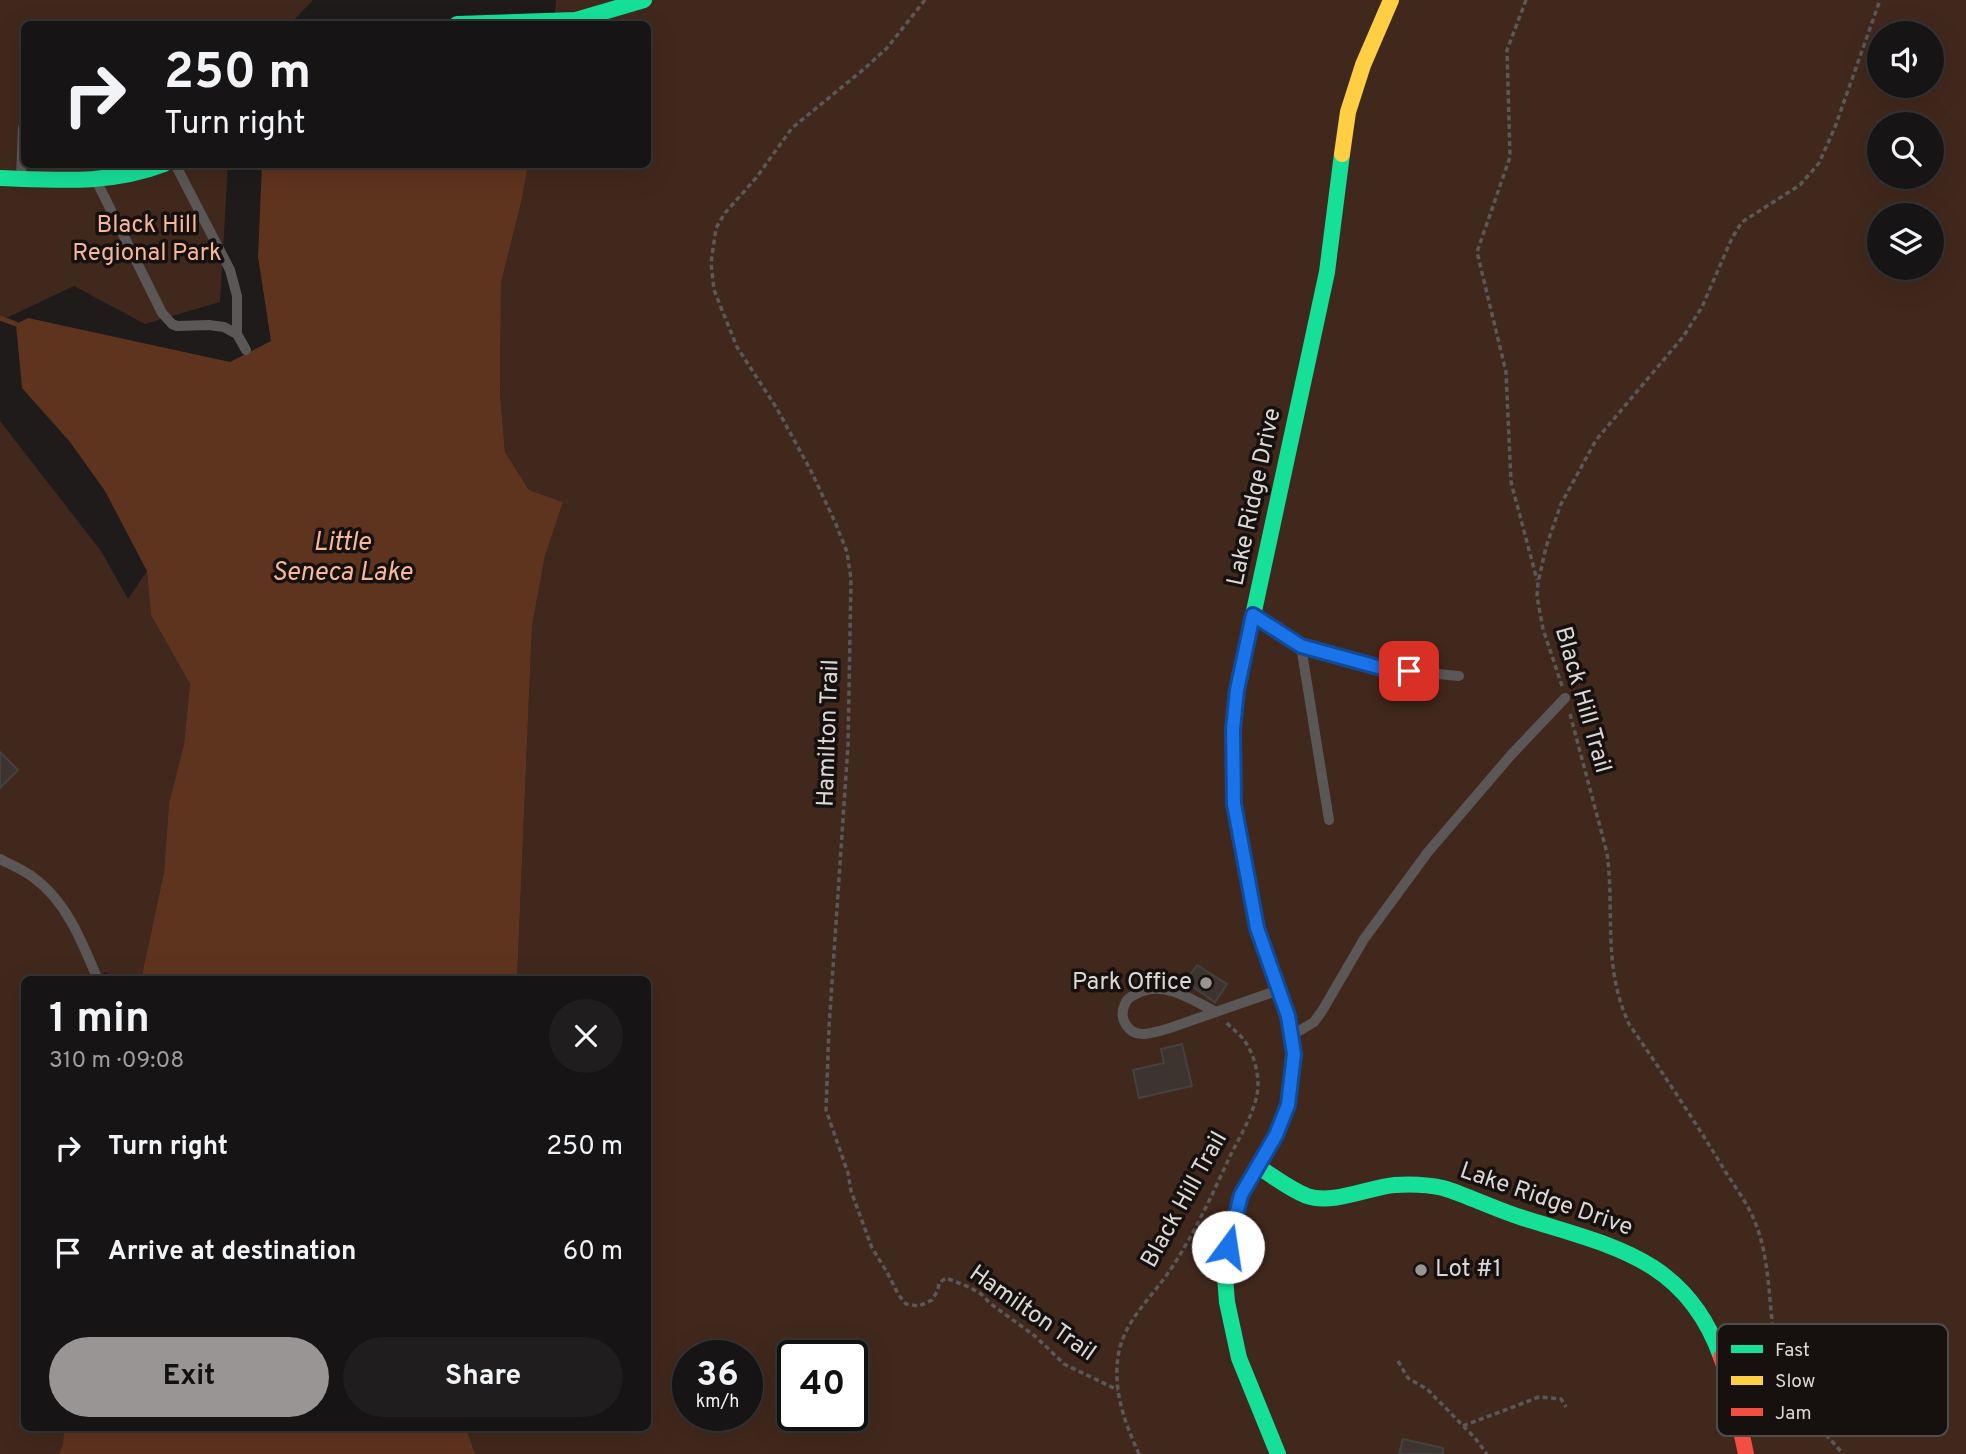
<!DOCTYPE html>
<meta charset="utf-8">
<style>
:root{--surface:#161414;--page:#1f1d1d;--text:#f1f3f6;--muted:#9e9ea0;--line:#353334;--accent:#999594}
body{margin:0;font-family:Overpass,sans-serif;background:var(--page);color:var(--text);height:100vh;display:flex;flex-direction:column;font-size:26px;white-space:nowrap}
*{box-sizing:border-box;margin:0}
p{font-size:23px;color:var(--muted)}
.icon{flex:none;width:38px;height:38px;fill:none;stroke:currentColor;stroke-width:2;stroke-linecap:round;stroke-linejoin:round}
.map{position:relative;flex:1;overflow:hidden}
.drawer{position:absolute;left:21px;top:976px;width:630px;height:455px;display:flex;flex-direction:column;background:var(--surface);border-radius:10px;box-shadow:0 7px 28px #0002,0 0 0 2px var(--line)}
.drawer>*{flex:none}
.guide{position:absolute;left:21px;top:21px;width:630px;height:147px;border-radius:10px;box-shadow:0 7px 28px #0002,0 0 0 2px var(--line);background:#161414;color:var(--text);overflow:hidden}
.fabs{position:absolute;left:1867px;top:21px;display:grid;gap:14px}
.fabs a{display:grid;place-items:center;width:77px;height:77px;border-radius:50%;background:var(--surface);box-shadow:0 7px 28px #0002,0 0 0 2px var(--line);font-size:35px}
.speed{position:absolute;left:672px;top:1340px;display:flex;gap:14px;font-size:35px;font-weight:700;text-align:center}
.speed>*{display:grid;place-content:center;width:91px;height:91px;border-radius:50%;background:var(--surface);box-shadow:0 7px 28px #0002,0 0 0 2px var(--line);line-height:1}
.speed small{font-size:18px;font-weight:400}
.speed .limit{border:4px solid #111;border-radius:10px;background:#fff;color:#111}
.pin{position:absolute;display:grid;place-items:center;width:60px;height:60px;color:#fff;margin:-30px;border-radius:14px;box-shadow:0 4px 10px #0006}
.me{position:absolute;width:77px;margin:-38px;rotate:14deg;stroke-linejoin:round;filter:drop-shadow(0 0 5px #0008)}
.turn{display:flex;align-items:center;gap:24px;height:147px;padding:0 28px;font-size:32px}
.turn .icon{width:91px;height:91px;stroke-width:2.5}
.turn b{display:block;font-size:49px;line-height:60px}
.round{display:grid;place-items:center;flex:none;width:74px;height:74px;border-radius:37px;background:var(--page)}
.overview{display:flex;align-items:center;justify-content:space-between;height:119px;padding:0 28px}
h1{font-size:42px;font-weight:700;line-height:52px}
.button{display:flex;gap:14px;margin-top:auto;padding:14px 28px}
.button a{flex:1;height:80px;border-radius:42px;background:var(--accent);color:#111;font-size:28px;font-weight:700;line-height:80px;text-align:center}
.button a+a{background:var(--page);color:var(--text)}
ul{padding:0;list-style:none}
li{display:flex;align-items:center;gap:21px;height:105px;padding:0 28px}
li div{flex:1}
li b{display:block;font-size:26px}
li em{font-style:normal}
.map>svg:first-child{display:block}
</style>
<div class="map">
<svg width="1966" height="1454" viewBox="0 0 1966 1454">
<rect width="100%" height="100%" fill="#1e1b1a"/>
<path fill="#41281d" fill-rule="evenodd" d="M0,0H313L290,24H24V164L228,165L220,302L145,324L74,286L0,321Z
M556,0H1966V1454H475L466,1428H648V980H517L532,626L545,556L563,502L529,490L505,452L500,393L501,283L522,199L528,165L648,164V24H554ZM1880,33H1932V86H1880ZM1880,124H1932V177H1880ZM1880,215H1932V268H1880ZM688,1356H747V1416H688ZM793,1356H852V1416H793Z
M0,421L101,551L128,599L147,571L151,615L190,684L184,744L169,803L164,872L142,975L135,980H111L106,972L91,980H24V1428H64L63,1444L59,1454H0Z"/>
<path fill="#5f341f" d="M262,165H528L522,199L501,283L500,393L505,452L529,490L563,502L545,556L532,626L517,980H135L142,975L164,872L169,803L184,744L190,684L151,615L147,571L105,491L70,442L22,388L16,324L28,318L230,362L271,341L258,257Z
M64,1428H466L475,1454H59L63,1444Z"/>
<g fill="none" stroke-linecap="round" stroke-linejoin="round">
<path stroke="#5f341f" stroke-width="5" d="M0,318L16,324"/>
</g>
<path fill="#3e342f" stroke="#444240" stroke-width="2" d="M0,752L18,770L0,788Z
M1197,965L1227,984L1215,1002L1185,982Z
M1182,1044L1192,1086L1139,1098L1133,1070L1164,1063L1161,1049Z
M1403,1439L1443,1448V1454H1399Z"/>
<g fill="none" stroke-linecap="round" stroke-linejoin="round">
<path stroke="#5a5858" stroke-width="3.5" stroke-dasharray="5 3.5" stroke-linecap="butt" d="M925,0L887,48L864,69L792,128L756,178L725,213L716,228L711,263L714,290L737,347L776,407L811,471L835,522L847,552L851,579L848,745L829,1027L826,1110L848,1173L851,1191L872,1248L887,1272L898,1294L906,1304L919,1306L932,1300L938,1290L939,1283L946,1278L969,1287L981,1294L991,1304L1035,1336L1064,1364L1118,1390
M1526,0L1507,50L1510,157L1477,252L1506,372L1511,482L1537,580
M1562,686L1543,629L1537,596L1538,583L1546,547L1561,504L1596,440L1683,337L1702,307L1732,238L1742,222L1800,185L1819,163L1835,127L1880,0
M1570,714L1607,853C1615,912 1602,966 1629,1024C1662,1072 1695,1121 1725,1171C1735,1187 1748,1204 1755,1222C1776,1273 1764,1332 1787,1383C1799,1410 1824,1431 1843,1454
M1398,1361L1408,1378L1427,1389L1475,1438L1487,1454
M1463,1426L1539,1397L1561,1399L1566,1407
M1139,1454C1125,1423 1113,1392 1118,1357C1122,1326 1145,1304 1163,1280C1191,1242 1211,1197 1231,1154C1241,1135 1258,1106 1258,1085C1258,1070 1253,1052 1244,1040C1239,1033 1230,1027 1226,1022"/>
<path stroke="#5a5756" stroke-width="10" d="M175,164L230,270L237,296V334L246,350
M21,178L23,128
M97,182L162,313L172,324L177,326L209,325L224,327L237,334
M1256,617L1301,646L1385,669L1459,676
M1301,646L1329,820
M0,859C11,865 24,870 34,878C67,902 83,944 98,980
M1216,1012C1192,1000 1164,979 1136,994C1132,996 1126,1000 1125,1004C1118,1018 1128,1035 1144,1034C1160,1033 1175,1026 1190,1021C1219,1011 1248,1001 1276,991
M1294,1034L1314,1022L1322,1011L1364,939L1428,852L1511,755L1565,698"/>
<path stroke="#16e098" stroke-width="16" d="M457,24L576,20L644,0
M0,178C56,180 110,185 164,164
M1234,767L1233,729L1237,690L1327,272L1342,154
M1257,1166C1273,1176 1289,1189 1307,1196C1333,1205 1369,1187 1395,1185C1410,1184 1429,1185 1443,1188C1451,1190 1460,1194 1468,1197C1486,1204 1504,1212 1523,1218C1611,1246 1686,1258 1721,1357
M1278,1454L1239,1358L1227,1302L1224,1264L1241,1195L1276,1135L1288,1105L1294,1054L1290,1026"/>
<path stroke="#ffcf43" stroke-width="16" d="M1342,154L1348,112L1363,65L1391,0"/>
<path stroke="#f24e42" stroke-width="16" d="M1234,767V804L1257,928L1288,1016L1290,1026
M1721,1357L1732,1389L1746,1454"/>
</g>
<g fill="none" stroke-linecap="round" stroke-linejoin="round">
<g stroke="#114b97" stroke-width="18">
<path id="route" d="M1228,1247L1241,1195L1276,1135L1288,1105L1294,1054L1288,1016L1257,928L1234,804L1233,729L1237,690L1253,615L1301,646L1385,669L1409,671"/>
</g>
<use href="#route" stroke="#1a73e8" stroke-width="12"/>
</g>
<g fill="#999594" stroke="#16110f" stroke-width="2.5">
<circle cx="1206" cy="983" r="7"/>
<circle cx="1421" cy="1270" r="7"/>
</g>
<g text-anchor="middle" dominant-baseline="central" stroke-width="7" stroke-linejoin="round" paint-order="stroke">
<g font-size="24" fill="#f6b69a" stroke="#16110f">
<text x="147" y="226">Black Hill<tspan x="147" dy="28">Regional Park</tspan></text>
</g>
<g font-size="24" fill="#dbd7d5" stroke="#16110f">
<text transform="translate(1255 497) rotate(-78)">Lake Ridge Drive</text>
<text transform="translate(1582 700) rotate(74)">Black Hill Trail</text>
<text transform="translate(829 733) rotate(-88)">Hamilton Trail</text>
<text transform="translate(1185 1200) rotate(-61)">Black Hill Trail</text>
<text transform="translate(1546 1200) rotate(19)">Lake Ridge Drive</text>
<text transform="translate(1032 1314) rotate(35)">Hamilton Trail</text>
</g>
<g font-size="24" fill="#dbd7d5" stroke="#16110f" text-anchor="end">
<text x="1192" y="983">Park Office</text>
<text x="1435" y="1270" text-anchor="start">Lot #1</text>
</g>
<g font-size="26" font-style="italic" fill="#f8b89b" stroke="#16110f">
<text x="342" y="543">Little<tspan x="342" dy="30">Seneca Lake</tspan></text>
</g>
</g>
<rect x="1717" y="1324" width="231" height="112" rx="10" fill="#16110f" stroke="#514c4a" stroke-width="2"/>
<rect x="1731" y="1345" width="32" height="8" fill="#16e098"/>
<rect x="1731" y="1376" width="32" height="9" fill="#ffcf43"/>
<rect x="1731" y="1408" width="32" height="8" fill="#f24e42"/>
<g font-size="19" fill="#dbd7d5">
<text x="1775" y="1356">Fast</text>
<text x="1775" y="1387">Slow</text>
<text x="1775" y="1419">Jam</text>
</g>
</svg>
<div class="fabs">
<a><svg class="icon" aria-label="sound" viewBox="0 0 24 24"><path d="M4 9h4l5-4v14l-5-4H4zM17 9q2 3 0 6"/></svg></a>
<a><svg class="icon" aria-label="search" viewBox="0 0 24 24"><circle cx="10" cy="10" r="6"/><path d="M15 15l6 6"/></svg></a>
<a><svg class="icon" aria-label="layers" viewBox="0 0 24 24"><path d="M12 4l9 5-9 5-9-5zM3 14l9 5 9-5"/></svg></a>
</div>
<div class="speed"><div>36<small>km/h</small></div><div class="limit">40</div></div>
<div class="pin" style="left:1409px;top:671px;background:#d93025"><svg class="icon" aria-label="arrive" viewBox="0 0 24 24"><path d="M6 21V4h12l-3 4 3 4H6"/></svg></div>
<svg class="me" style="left:1228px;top:1247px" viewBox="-20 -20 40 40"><circle r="19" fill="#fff"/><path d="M0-13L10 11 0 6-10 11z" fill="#1a73e8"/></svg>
<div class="guide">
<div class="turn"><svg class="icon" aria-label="right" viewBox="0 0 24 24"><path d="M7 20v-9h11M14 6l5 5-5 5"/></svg><div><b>250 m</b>Turn right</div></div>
</div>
<section class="drawer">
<div class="overview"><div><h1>1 min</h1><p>310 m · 09:08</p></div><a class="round"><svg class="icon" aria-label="close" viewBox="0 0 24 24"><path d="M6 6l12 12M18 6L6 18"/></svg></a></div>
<ul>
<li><svg class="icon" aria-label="right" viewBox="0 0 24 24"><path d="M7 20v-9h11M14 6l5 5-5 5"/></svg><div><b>Turn right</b></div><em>250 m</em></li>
<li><svg class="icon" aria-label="arrive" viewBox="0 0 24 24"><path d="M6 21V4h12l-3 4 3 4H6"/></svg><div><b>Arrive at destination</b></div><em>60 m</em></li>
</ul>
<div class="button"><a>Exit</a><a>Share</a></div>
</section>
</div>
